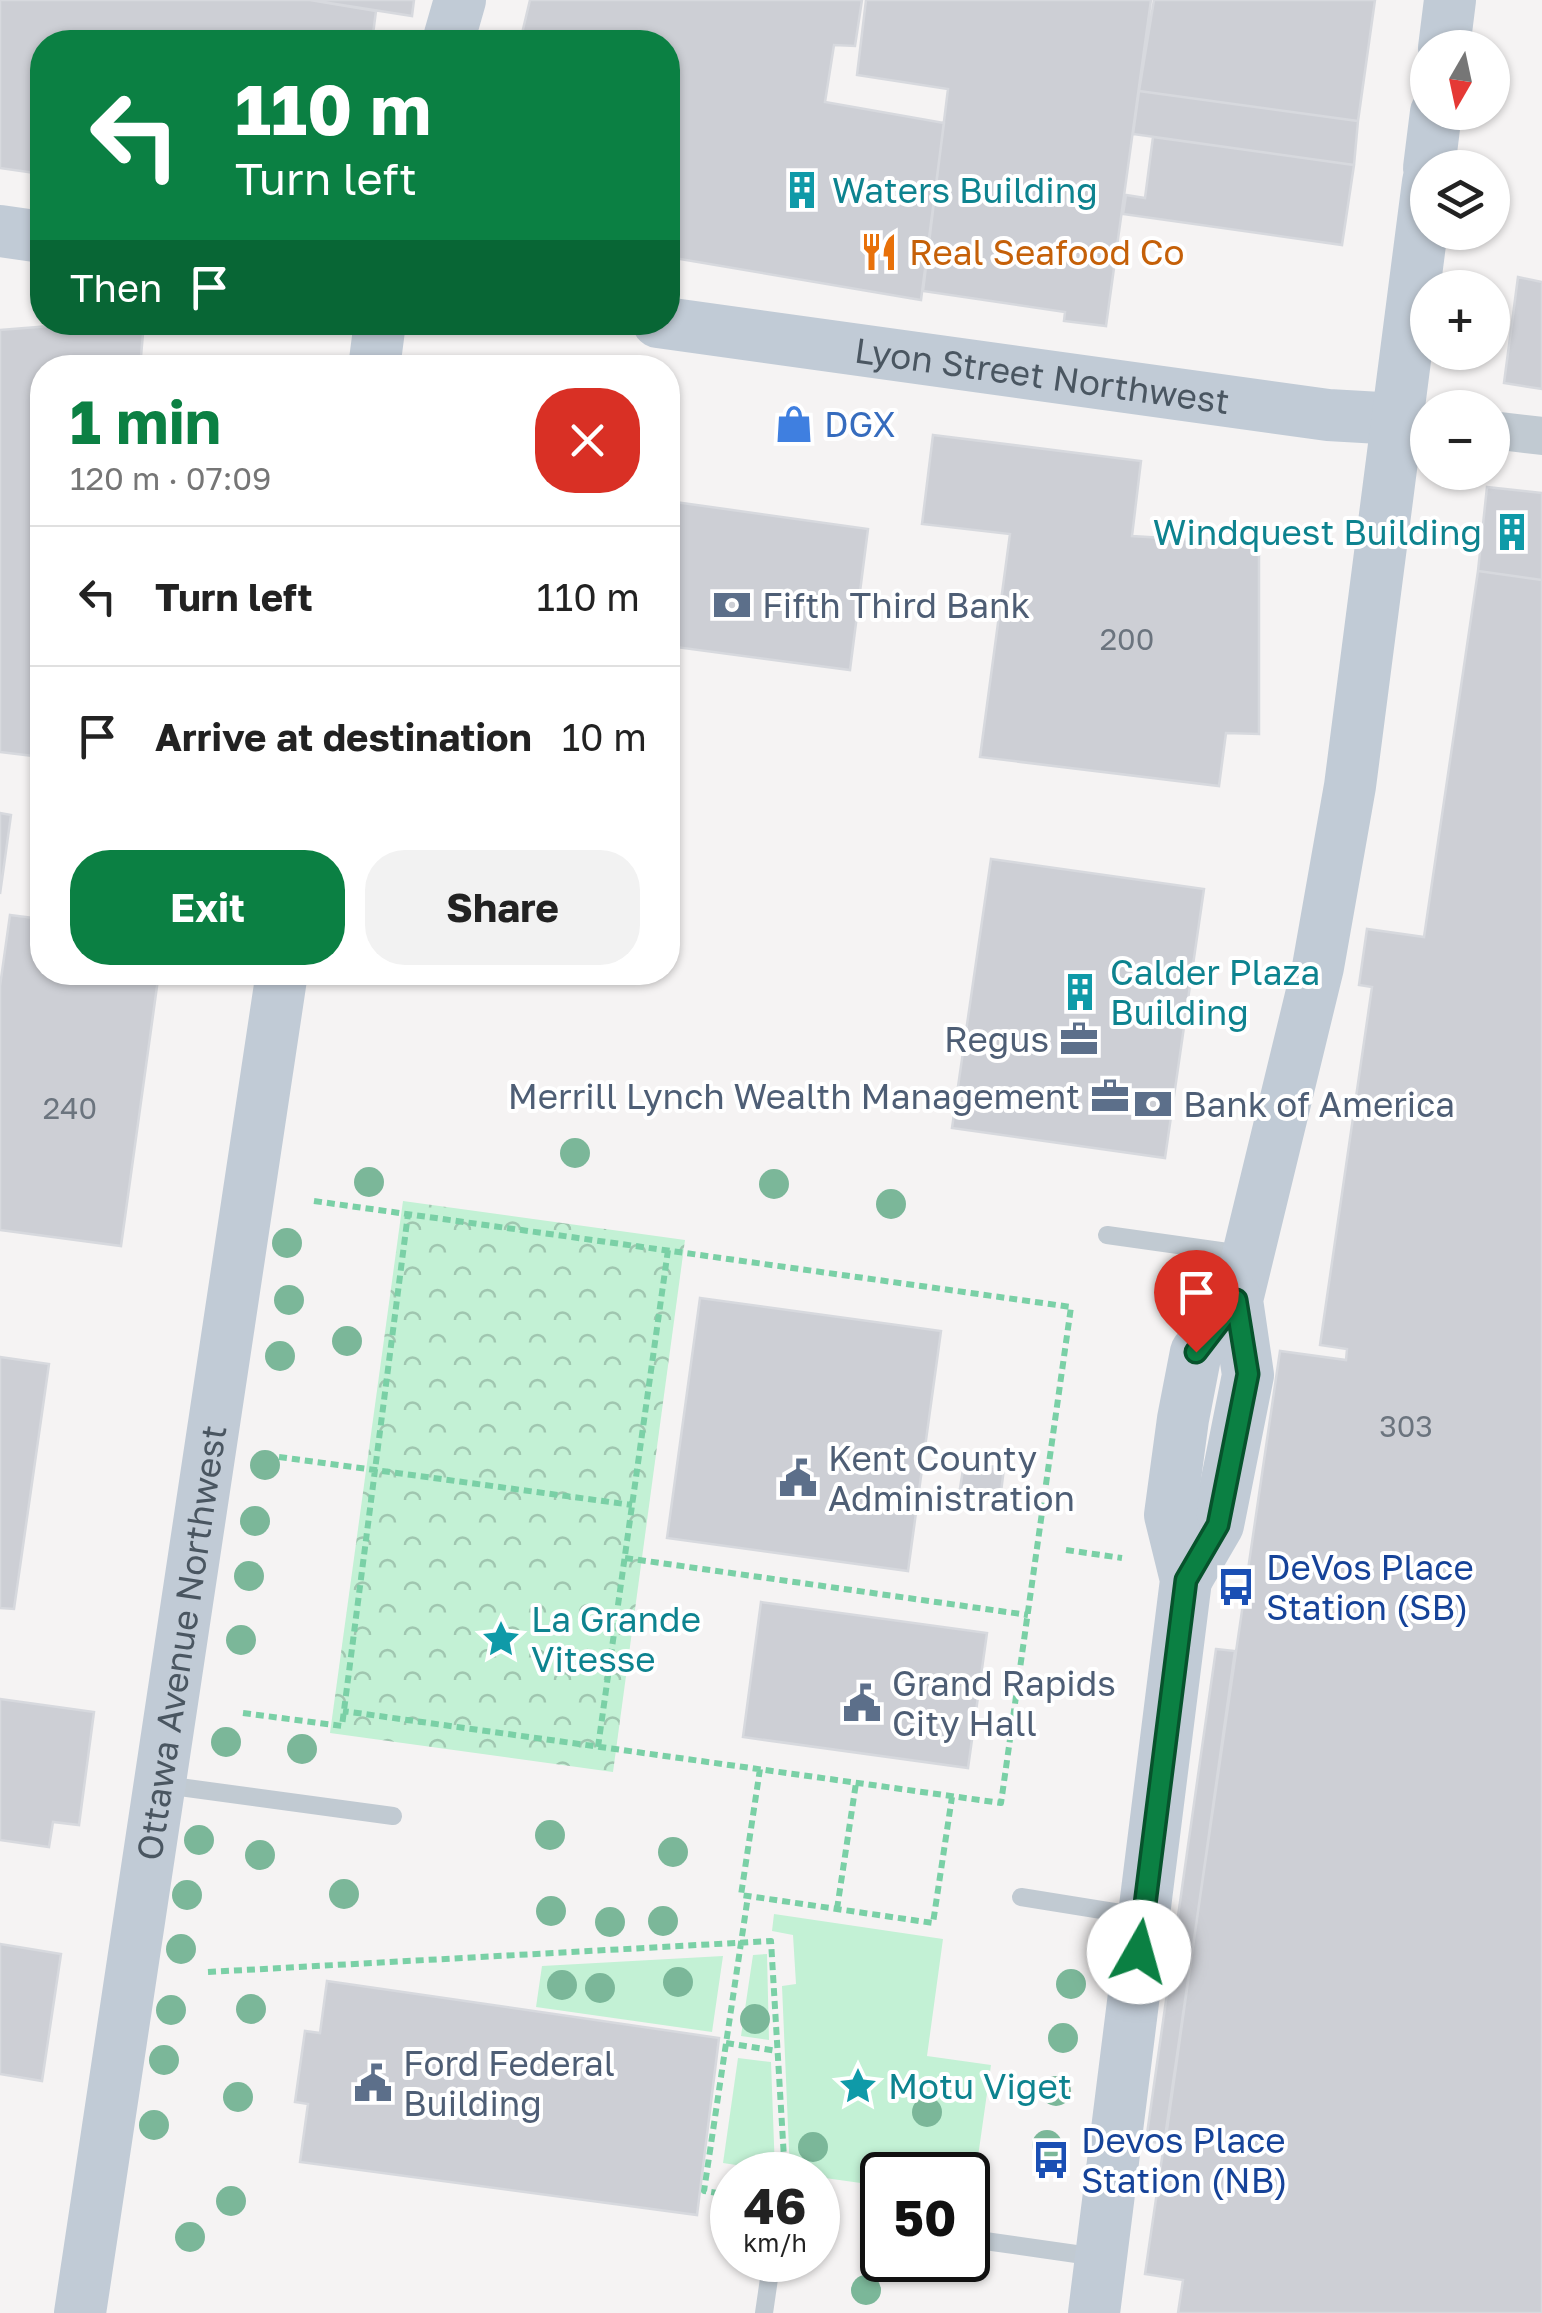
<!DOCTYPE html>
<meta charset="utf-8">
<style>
:root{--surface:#fff;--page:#f2f2f2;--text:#222;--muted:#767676;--line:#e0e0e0;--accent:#0b8043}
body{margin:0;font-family:"Golos Text",sans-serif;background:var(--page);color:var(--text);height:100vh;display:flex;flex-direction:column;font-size:38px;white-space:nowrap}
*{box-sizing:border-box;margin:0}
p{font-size:32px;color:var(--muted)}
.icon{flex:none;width:55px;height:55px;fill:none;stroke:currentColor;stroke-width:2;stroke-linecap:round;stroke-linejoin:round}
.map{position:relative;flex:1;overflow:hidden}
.drawer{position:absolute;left:30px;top:355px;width:650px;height:630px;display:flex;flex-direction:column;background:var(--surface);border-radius:40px;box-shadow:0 2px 8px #0004}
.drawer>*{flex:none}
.banner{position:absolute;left:30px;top:30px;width:650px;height:305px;border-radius:40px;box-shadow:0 2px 8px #0004;background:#0b8043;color:#fff;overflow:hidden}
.needle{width:65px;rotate:189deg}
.fabs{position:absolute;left:1410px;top:30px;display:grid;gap:20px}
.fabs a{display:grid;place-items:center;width:100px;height:100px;border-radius:50%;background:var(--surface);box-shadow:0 2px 8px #0004;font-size:50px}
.speed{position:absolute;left:710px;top:2152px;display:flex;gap:20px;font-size:50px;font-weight:700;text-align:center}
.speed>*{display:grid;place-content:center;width:130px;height:130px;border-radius:50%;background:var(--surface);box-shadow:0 2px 8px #0004;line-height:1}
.speed small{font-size:25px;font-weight:400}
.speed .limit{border:5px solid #111;border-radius:15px;background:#fff;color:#111}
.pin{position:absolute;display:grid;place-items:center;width:85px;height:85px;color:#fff;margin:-102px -42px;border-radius:50% 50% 50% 0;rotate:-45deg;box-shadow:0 0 10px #0007}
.pin .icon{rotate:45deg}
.me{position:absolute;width:110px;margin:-55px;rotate:7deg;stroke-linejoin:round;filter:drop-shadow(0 0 8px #0008)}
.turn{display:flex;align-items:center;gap:35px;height:210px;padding:0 40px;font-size:45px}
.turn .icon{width:130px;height:130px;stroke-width:2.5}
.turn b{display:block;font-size:70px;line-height:85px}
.then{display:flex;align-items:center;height:95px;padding:0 40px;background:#0003;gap:20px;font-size:38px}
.round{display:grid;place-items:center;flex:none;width:105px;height:105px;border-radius:40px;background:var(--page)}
.summary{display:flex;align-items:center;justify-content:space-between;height:170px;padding:0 40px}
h1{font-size:60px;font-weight:700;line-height:75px;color:var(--accent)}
.cta{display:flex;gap:20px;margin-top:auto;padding:20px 40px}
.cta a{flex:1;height:115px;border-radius:40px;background:var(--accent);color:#fff;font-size:40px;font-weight:700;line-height:115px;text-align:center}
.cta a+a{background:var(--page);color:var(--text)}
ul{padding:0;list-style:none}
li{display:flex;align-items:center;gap:30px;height:140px;padding:0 40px;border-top:2px solid var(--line)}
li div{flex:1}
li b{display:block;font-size:38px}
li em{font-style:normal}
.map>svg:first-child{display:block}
</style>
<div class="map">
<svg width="1542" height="2313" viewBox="0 0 1542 2313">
<defs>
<pattern id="park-crowns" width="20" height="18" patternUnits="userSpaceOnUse" patternTransform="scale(2.5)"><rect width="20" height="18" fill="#c3f1d5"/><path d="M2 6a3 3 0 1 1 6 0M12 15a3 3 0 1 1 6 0" fill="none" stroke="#a0c6b0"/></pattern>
</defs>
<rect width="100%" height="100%" fill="#f5f3f3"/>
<path fill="#c3f1d5" d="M774,1914L943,1939L927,2056L991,2065L972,2199L968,2198V2175H882V2186L818,2177V2175L790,2173L782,1986L796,1984L793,1935L772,1931Z
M767,1954L769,2040L741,2036L753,1955Z
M723,1956L712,2032L536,2007L542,1966Z
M738,2058L771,2062L775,2171L723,2163Z"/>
<path fill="url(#park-crowns)" d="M403,1201L685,1240L613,1772L330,1733Z"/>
<path fill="#cdcfd5" stroke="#d7d9de" stroke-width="2.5" d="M0,0H310L376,11L372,42H42V174L0,168Z
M310,0H414L412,16Z
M530,0H862L855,46L834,45L825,102L944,123L921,300L668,257V42H520Z
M866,0H1151L1106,326L1064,321L1065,312L923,291L948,89L857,75Z
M1154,0H1375L1358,121L1139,91Z
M1139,91L1358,121L1354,165L1133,134Z
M1153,137L1354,165L1342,245L1123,214L1126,195L1145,198Z
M1518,277L1542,282V389L1504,383Z
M99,322H144L140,368H42V757L0,752V330Z
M933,435L1141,461L1132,536L1259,544V734L1226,733L1219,786L980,757L1010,534L922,524Z
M1487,487L1542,493V580L1478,571Z
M668,501L868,529L850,670L668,646Z
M1478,571L1542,580V2313H1178L1183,2280L1145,2274L1280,1351L1346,1360L1347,1349L1320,1345L1372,987L1359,985L1367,929L1424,937Z
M0,813L11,815L0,894Z
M991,859L1204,889L1165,1158L952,1128Z
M10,915L42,919V972H159L121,1246L0,1230V986Z
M700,1298L941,1331L908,1571L667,1538Z
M0,1357L49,1364L14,1609L0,1608Z
M964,1463L1004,1468L1000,1500L959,1495Z
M761,1602L987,1633L968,1768L743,1737Z
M1216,1649L1235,1651L1165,2144L1146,2141Z
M0,1699L94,1712L79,1825L53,1822L49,1847L0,1840Z
M0,1944L61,1954L42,2081L0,2074Z
M327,1981L719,2038L697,2215L300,2162L308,2104L295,2102L305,2031L320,2033Z"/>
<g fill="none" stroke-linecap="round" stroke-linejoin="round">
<path stroke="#7ad0a6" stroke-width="6" stroke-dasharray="8 5" stroke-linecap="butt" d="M314,1201L1071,1307L1001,1803L343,1711
M279,1457L632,1505
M1066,1550L1122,1558
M625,1558L1028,1615
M243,1713L342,1726L408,1214
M598,1747L668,1250
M760,1769L741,1895L933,1923L952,1797
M837,1909L856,1783
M208,1972L771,1941L785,2175
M726,2043L777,2051
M732,2195L704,2191L748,1896"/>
<path stroke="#c1cad2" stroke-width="18" d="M1107,1235L1242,1254
M165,1785L393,1816
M1021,1897L1139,1916
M978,2240L1097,2257
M764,2313L771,2265"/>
<path stroke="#c1cad2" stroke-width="38" d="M1492,430L1542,436"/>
<g stroke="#c1cbd6" stroke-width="52">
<path d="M448,42L460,0"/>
<path d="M1444,48L1450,0"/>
<path d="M1429,168L1436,112"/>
<path d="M0,231L42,237"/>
<path id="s1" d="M658,322L1328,415L1398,419"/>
<path d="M374,368L380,322"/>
<path d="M1186,1580L1218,1525L1248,1375L1237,1300L1318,967L1350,786L1428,182"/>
<path id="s2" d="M80,2313L282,972"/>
<path d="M1094,2313L1186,1580L1170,1515L1183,1419L1196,1352L1237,1300"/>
</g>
</g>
<g fill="#7bb799">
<circle cx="575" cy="1153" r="15"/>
<circle cx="369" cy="1182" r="15"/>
<circle cx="774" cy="1184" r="15"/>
<circle cx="891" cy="1204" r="15"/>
<circle cx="287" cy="1243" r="15"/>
<circle cx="289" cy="1300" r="15"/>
<circle cx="347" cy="1341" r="15"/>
<circle cx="280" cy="1356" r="15"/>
<circle cx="265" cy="1465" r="15"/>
<circle cx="255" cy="1521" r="15"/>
<circle cx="249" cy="1576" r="15"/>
<circle cx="241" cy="1640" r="15"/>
<circle cx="226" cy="1742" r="15"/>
<circle cx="302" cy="1749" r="15"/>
<circle cx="550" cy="1835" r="15"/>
<circle cx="199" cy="1840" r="15"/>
<circle cx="673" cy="1852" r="15"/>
<circle cx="260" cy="1855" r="15"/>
<circle cx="344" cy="1894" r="15"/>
<circle cx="187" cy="1895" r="15"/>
<circle cx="551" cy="1911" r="15"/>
<circle cx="663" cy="1921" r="15"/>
<circle cx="610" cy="1922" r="15"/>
<circle cx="181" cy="1949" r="15"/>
<circle cx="678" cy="1982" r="15"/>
<circle cx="1071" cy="1984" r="15"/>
<circle cx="562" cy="1985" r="15"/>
<circle cx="600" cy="1988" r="15"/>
<circle cx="251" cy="2009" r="15"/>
<circle cx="171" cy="2010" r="15"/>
<circle cx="755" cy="2019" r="15"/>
<circle cx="1063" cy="2038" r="15"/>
<circle cx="164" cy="2060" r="15"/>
<circle cx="1056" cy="2091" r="15"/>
<circle cx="238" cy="2097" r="15"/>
<circle cx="927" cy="2112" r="15"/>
<circle cx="154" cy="2125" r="15"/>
<circle cx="1047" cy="2145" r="15"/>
<circle cx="813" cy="2147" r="15"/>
<circle cx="231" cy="2201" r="15"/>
<circle cx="190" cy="2237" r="15"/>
<circle cx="866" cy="2290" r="15"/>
</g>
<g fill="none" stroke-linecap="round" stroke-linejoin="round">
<g stroke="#07532c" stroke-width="25">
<path id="route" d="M1139,1952L1186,1580L1218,1525L1248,1374L1236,1300L1196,1352"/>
</g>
<use href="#route" stroke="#0b8043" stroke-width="18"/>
</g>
<defs>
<g id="building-bare" transform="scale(3)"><path d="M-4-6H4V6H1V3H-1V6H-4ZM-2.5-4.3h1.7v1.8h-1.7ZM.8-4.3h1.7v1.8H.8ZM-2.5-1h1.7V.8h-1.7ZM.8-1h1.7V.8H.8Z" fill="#0f9aa8" stroke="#fff" stroke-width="2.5" paint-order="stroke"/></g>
<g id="restaurant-bare" transform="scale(3)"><path d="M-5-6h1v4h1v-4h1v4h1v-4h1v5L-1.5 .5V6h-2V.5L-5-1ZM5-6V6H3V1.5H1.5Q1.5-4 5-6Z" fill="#e8710a" stroke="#fff" stroke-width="2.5" paint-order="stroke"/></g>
<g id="shop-bare" transform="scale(3)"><path d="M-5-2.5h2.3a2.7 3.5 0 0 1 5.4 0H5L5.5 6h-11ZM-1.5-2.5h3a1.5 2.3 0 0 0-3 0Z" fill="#3f7fe0" stroke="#fff" stroke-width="2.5" paint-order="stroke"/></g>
<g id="bank-bare" transform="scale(3)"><path d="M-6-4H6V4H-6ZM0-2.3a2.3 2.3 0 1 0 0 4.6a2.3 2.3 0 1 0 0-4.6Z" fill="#5c6f8a" stroke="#fff" stroke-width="2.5" paint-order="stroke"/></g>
<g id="office-bare" transform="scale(3)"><path d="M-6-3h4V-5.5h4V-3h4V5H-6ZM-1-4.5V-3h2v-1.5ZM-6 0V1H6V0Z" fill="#5c6f8a" stroke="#fff" stroke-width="2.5" paint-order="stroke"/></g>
<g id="civic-bare" transform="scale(3)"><path d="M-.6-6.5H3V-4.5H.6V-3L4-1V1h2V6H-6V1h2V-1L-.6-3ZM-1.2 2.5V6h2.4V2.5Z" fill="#5c6f8a" stroke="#fff" stroke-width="2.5" paint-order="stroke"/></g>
<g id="bus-bare" transform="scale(3)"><path d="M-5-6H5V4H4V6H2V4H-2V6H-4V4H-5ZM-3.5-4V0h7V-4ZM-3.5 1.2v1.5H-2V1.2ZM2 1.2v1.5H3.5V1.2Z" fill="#1a4fb4" stroke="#fff" stroke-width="2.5" paint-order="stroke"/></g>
<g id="sight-bare" transform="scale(3)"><path d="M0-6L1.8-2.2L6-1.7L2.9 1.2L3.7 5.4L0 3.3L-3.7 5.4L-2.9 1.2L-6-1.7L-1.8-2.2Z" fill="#0f9aa8" stroke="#fff" stroke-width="2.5" paint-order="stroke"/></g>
</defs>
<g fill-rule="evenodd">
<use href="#building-bare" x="802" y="190"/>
<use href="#restaurant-bare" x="879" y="252"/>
<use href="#shop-bare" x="794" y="424"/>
<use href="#building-bare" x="1512" y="532"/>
<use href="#bank-bare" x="732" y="605"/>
<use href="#building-bare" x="1080" y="992"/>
<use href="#office-bare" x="1079" y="1039"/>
<use href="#office-bare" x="1110" y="1096"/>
<use href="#bank-bare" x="1153" y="1104"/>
<use href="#civic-bare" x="798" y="1478"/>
<use href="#bus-bare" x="1236" y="1587"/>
<use href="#sight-bare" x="501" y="1639"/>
<use href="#civic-bare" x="862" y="1703"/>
<use href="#civic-bare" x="373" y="2083"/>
<use href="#sight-bare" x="858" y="2086"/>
<use href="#bus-bare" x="1051" y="2160"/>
</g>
<g text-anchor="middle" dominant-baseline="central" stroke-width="8" stroke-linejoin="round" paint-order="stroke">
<g font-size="30" fill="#6b747e">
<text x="1127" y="639">200</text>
<text x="70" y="1108">240</text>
<text x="1406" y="1426">303</text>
</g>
<g font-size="35" fill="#0d838f" stroke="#fff" text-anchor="start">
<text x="832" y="190">Waters Building</text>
<text x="1482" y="532" text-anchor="end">Windquest Building</text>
<text x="1110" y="972">Calder Plaza<tspan x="1110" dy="40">Building</tspan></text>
<text x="531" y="1619">La Grande<tspan x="531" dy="40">Vitesse</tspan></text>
<text x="888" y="2086">Motu Viget</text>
</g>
<g font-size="35" fill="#c56008" stroke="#fff" text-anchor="start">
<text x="909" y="252">Real Seafood Co</text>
</g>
<g font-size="35" fill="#4a5661" stroke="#fff">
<text stroke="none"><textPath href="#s1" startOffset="388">Lyon Street Northwest</textPath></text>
<text stroke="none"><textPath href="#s2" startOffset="678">Ottawa Avenue Northwest</textPath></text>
</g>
<g font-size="35" fill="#366cbe" stroke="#fff" text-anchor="start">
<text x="824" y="424">DGX</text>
</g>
<g font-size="35" fill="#4e5e75" stroke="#fff" text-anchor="start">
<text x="762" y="605">Fifth Third Bank</text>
<text x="1049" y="1039" text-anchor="end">Regus</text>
<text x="1080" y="1096" text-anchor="end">Merrill Lynch Wealth Management</text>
<text x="1183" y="1104">Bank of America</text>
<text x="828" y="1458">Kent County<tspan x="828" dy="40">Administration</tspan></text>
<text x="892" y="1683">Grand Rapids<tspan x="892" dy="40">City Hall</tspan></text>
<text x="403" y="2063">Ford Federal<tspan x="403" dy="40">Building</tspan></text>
</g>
<g font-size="35" fill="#164399" stroke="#fff" text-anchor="start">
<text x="1266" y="1567">DeVos Place<tspan x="1266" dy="40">Station (SB)</tspan></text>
<text x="1081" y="2140">Devos Place<tspan x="1081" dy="40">Station (NB)</tspan></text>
</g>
</g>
</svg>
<div class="fabs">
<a><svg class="needle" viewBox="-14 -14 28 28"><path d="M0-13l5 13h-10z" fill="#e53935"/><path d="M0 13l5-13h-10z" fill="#767676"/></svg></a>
<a><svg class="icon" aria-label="layers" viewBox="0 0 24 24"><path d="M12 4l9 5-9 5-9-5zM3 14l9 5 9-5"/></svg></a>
<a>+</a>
<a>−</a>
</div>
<div class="speed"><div>46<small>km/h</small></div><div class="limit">50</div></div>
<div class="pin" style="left:1196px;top:1352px;background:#d93025"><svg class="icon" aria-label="arrive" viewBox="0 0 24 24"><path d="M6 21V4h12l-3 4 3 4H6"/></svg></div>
<svg class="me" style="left:1139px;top:1952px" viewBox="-20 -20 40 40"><circle r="19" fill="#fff"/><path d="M0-13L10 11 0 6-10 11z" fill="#0b8043"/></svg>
<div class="banner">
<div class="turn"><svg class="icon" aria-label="left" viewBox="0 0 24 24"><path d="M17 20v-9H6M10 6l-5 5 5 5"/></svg><div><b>110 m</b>Turn left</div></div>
<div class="then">Then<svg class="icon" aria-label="arrive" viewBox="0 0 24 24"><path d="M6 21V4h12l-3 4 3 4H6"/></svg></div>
</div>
<section class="drawer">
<div class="summary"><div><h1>1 min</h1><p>120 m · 07:09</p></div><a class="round" style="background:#d93025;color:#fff"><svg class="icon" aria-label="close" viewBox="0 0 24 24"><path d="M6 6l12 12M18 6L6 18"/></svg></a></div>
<ul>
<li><svg class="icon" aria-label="left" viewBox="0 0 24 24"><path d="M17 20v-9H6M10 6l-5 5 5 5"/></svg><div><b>Turn left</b></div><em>110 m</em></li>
<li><svg class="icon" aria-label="arrive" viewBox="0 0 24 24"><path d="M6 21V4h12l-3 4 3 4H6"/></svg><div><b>Arrive at destination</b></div><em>10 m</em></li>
</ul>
<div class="cta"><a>Exit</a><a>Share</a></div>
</section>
</div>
